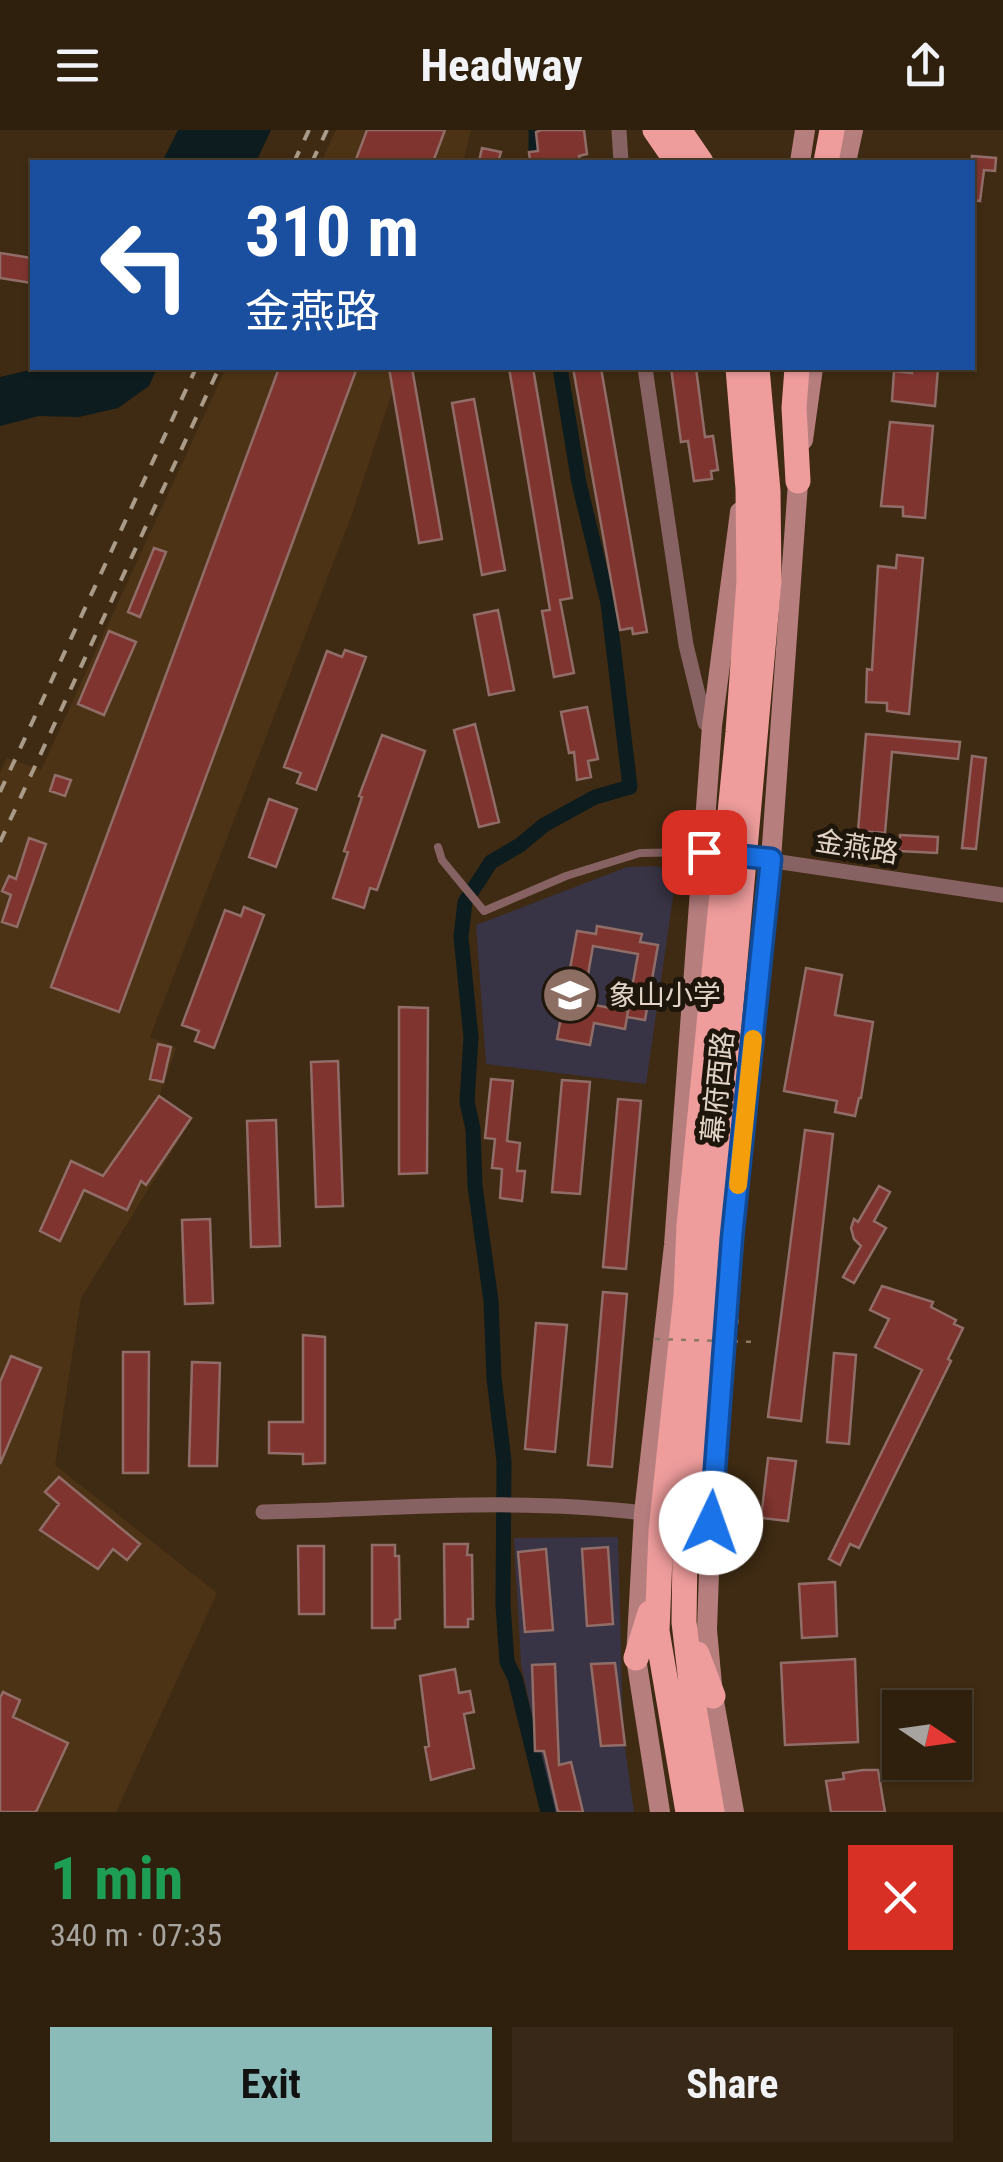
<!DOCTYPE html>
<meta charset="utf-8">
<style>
:root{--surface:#2f200e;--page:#372817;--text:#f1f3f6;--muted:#a7a39e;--line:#4a3e2e;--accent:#8bbbb9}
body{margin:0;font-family:"Roboto Condensed","Noto Sans SC",sans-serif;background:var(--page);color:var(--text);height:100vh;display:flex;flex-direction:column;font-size:38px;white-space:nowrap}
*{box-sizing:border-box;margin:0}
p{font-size:32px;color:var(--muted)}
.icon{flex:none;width:55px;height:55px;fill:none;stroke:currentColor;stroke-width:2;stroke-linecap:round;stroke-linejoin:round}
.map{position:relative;height:1682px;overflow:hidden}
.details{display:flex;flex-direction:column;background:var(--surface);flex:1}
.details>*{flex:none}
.guide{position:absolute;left:30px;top:30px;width:945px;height:210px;border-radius:0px;box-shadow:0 2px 8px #0004,0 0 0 2px var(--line);background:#1a4fa0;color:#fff;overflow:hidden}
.needle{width:65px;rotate:103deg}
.fabs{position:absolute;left:882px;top:1560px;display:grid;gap:20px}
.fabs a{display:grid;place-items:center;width:90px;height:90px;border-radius:0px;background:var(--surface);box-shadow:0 2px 8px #0004,0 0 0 2px var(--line);font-size:50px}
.pin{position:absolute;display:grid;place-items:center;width:85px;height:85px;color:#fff;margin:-42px;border-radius:20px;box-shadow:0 5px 15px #0006}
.me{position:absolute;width:110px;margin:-55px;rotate:3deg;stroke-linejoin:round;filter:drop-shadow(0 0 8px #0008)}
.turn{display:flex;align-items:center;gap:35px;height:210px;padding:0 50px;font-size:45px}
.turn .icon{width:130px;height:130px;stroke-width:2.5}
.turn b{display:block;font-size:70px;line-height:85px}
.round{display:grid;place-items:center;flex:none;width:105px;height:105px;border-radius:0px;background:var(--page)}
.head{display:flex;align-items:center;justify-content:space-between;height:170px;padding:0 50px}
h1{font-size:60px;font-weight:700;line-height:75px;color:#1e9e55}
.cta{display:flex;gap:20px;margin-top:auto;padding:20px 50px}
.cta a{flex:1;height:115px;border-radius:0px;background:var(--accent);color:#111;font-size:40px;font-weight:700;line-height:115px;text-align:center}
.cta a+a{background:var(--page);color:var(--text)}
header{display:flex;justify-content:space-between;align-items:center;height:130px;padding:0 50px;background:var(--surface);font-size:45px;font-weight:700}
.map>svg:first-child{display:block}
</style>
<header><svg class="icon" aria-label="menu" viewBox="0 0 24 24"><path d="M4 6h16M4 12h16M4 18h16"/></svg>Headway<svg class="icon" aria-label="share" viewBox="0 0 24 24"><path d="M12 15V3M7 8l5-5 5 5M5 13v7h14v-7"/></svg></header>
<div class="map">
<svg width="1003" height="1682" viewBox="0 0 1003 1682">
<rect width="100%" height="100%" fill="#3f2b13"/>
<path fill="#4d3315" d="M336,0H471L463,32H321Z
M226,238H400L352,384L150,907L176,918L159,967L193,987L81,1168L55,1335L217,1463L116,1682H0V643L7,628L41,640Z"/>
<path fill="#383445" d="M657,736L671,744L674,760L646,954L486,934L476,795L627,737Z
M618,1407L623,1603L634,1682H553L521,1534L514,1408Z"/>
<path fill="#0d1c1e" d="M178,0H271L256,32H162Z
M38,238H157L149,256L118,278L79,287L39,286L0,296V247Z"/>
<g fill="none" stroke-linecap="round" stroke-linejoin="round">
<path stroke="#0d1c1e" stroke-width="15" d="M536,0V32
M548,1682L515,1548L507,1532L503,1475L504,1331L494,1248L491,1171L475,1056L473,999L467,972L471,907L461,807L465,772L491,732L520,715L544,695L595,667L630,657L608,473L579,353L560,238"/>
</g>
<path fill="#7f342f" stroke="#916d68" stroke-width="2.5" d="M367,0H445L433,32H355Z
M541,0H584L587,24L579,26L580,32H530L529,22L538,21L536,2Z
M482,18L501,22L498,32H479Z
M972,26L996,28L995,41L984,40L980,71L972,70Z
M0,123L32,128V153L0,148Z
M279,238H357L119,882L51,857Z
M389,238H412L442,409L419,413Z
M509,238H533L572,468L560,470L574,543L554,547L542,481L550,480Z
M573,238H601L647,502L633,504L632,498L620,500Z
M671,238H696L705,307L713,306L718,340L711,341L712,349L694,351L688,311L681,312Z
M912,238H938L935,276L892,271L894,241L912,243Z
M474,269L505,440L482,445L452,273Z
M890,292L933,296L925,388L903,386V377L881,376Z
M154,418L166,422L140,487L128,482Z
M897,425L923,428L909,584L887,581V573L866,572L867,539L872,540L878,436L896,438Z
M498,480L514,560L489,565L474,485Z
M109,501L136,512L104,585L78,574Z
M345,520L366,527L316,660L297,653L301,643L284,637L327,521L342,527Z
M587,577L598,629L588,631L591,647L577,650L574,622L569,623L561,582Z
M475,594L499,692L479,697L454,600Z
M866,604L960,612L958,629L892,622L885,703L858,701Z
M382,605L425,621L377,760L370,758L364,778L333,768L348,722L344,721L362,667L359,666Z
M972,626L986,628L976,719L962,718Z
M55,645L71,650L65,666L50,661Z
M269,669L297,679L276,737L249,727Z
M900,705L938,707L937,723L899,721Z
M29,708L46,714L17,797L2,792L11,765L2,761L9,746L16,749Z
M244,777L264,785L214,918L195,911L199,901L182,895L225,780L241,786Z
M597,796L642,804L640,812L658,815L645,890L627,887L638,824L593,816L583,873L628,881L625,899L594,893L590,915L557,909L577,801L596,804Z
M806,838L842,845L835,885L873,892L861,968H859L855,986L835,982L837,971L784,961Z
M399,877L428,878L427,1043L399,1044Z
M158,914L171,917L163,952L150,949Z
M338,931L343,1076L316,1077L311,932Z
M491,949L513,951L507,1011L520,1013L517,1041H525L522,1071L500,1068L502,1039L492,1038L495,1009L485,1008Z
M562,950L590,952L580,1064L552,1062Z
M159,966L191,988L146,1055L141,1051L127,1080L84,1060L60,1111L40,1101L71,1031L103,1046Z
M618,969L641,971L626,1139L603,1137Z
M276,990L280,1116L251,1117L247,991Z
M805,1000L833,1004L801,1291L768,1287Z
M879,1056L890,1062L874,1091L886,1098L854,1153L843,1147L861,1116L854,1109L851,1098L854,1089L858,1092Z
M210,1089L213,1173L185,1174L182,1090Z
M882,1156L933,1172L931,1177L956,1190L954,1194L963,1198L948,1229L951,1231L859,1418L850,1414L840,1435L829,1429L922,1240L875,1217L889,1189L870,1180Z
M603,1162L627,1164L612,1337L588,1335Z
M536,1193L567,1195L555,1322L525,1319Z
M303,1205L325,1207V1333L303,1334V1324L269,1323V1292H303Z
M123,1222H149L148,1343H123Z
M834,1223L856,1225L849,1314L827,1312Z
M11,1226L41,1238L0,1334V1252Z
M192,1232L220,1233L217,1336H189Z
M768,1328L796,1331L788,1391L761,1388Z
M59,1347L140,1414L127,1430L113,1419L98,1439L40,1400L59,1374L45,1362Z
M444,1414H468L467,1425H472L473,1489H468V1497H445Z
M372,1415H395V1426H399L400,1489L395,1490V1498H372Z
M298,1416H324V1484H299Z
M608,1417L613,1494L587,1496L582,1419Z
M546,1419L553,1500L525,1502L518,1422Z
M835,1452L837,1506L802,1508L799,1454Z
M855,1529L858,1612L785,1615L781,1533Z
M615,1533L625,1615L601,1616L591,1534Z
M555,1534L559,1635L571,1632L583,1682H558L544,1621H535L532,1535Z
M455,1539L459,1563L470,1561L474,1582L464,1584L474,1638L431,1650L425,1617L429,1616L420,1546Z
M3,1562L20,1570L13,1587L68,1613L36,1682H0V1568Z
M863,1640H878L885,1682H831L826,1651L844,1649L843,1643Z"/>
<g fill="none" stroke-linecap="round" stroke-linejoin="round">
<path stroke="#876262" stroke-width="8" d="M438,717L442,730L484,781L566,746L640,723L699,722"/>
<path stroke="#876262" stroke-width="15" d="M619,0L621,32
M645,238L686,515L705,593L712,596
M740,726L1003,765
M263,1382C392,1379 516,1367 644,1383"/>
<path stroke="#b77e7e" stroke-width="20" d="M800,32L805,0
M846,32L853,0
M803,310L813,238
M660,1682L636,1528L644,1383L674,1115L712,596L740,382
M734,1682L713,1566L707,1500L712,1357L733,1108L771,729L799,339"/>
<path stroke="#ee9c9c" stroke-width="25" d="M655,0L677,32
M679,0L701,32
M826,32L832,0
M797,238L794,278L798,351
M711,1098L685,1423L684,1492L694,1578L712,1682
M709,1237L726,1191
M697,1524L713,1566
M636,1528L650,1483
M688,1682L657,1501L661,1401L686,1165L689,1096"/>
<path stroke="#aa9b89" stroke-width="4" stroke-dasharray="12 12" stroke-linecap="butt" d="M294,32L309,0
M312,32L327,0
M0,662L196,238
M0,712L219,238"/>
<path stroke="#8a7966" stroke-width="2.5" stroke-dasharray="5 8" stroke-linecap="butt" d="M655,1209L757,1212"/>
<path stroke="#ee9c9c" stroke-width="25" d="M689,1096L738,602L749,451L748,359L738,238
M711,1098L769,451L768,361L757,238"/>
</g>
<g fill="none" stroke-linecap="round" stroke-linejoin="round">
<g stroke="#114b97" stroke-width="25">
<path id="route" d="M704,722L771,729L732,1108L711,1393"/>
</g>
<use href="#route" stroke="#1a73e8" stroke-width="18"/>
<path stroke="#f59e0b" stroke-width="18" d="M738,1055L753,909"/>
</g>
<defs>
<g id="school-disc" transform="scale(2.875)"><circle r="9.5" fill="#8d6e63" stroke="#1f160b"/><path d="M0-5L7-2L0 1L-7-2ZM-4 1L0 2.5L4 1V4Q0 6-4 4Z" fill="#fff"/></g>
</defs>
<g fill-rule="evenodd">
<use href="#school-disc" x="570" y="865"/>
</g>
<g text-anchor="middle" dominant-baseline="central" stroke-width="10" stroke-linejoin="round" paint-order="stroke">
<g font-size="28" fill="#e2d5c7" stroke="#1f160b">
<text transform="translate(857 717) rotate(9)">金燕路</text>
<text transform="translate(718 957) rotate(-84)">幕府西路</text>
</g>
<g font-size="28" fill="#e2d5c7" stroke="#1f160b" text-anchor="start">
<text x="609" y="865">象山小学</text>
</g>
</g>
</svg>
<div class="fabs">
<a><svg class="needle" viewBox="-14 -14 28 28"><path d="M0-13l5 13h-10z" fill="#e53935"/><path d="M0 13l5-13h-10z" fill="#a7a39e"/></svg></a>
</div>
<div class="pin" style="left:704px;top:722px;background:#d93025"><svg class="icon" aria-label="arrive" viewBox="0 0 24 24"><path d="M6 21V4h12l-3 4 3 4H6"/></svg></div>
<svg class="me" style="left:711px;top:1393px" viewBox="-20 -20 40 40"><circle r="19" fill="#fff"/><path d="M0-13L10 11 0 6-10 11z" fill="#1a73e8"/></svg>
<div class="guide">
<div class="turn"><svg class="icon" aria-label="left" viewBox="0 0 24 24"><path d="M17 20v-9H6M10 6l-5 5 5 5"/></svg><div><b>310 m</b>金燕路</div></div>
</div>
</div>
<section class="details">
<div class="head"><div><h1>1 min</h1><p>340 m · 07:35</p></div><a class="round" style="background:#d93025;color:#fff"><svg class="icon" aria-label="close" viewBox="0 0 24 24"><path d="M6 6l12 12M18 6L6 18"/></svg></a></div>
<div class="cta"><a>Exit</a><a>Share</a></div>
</section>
